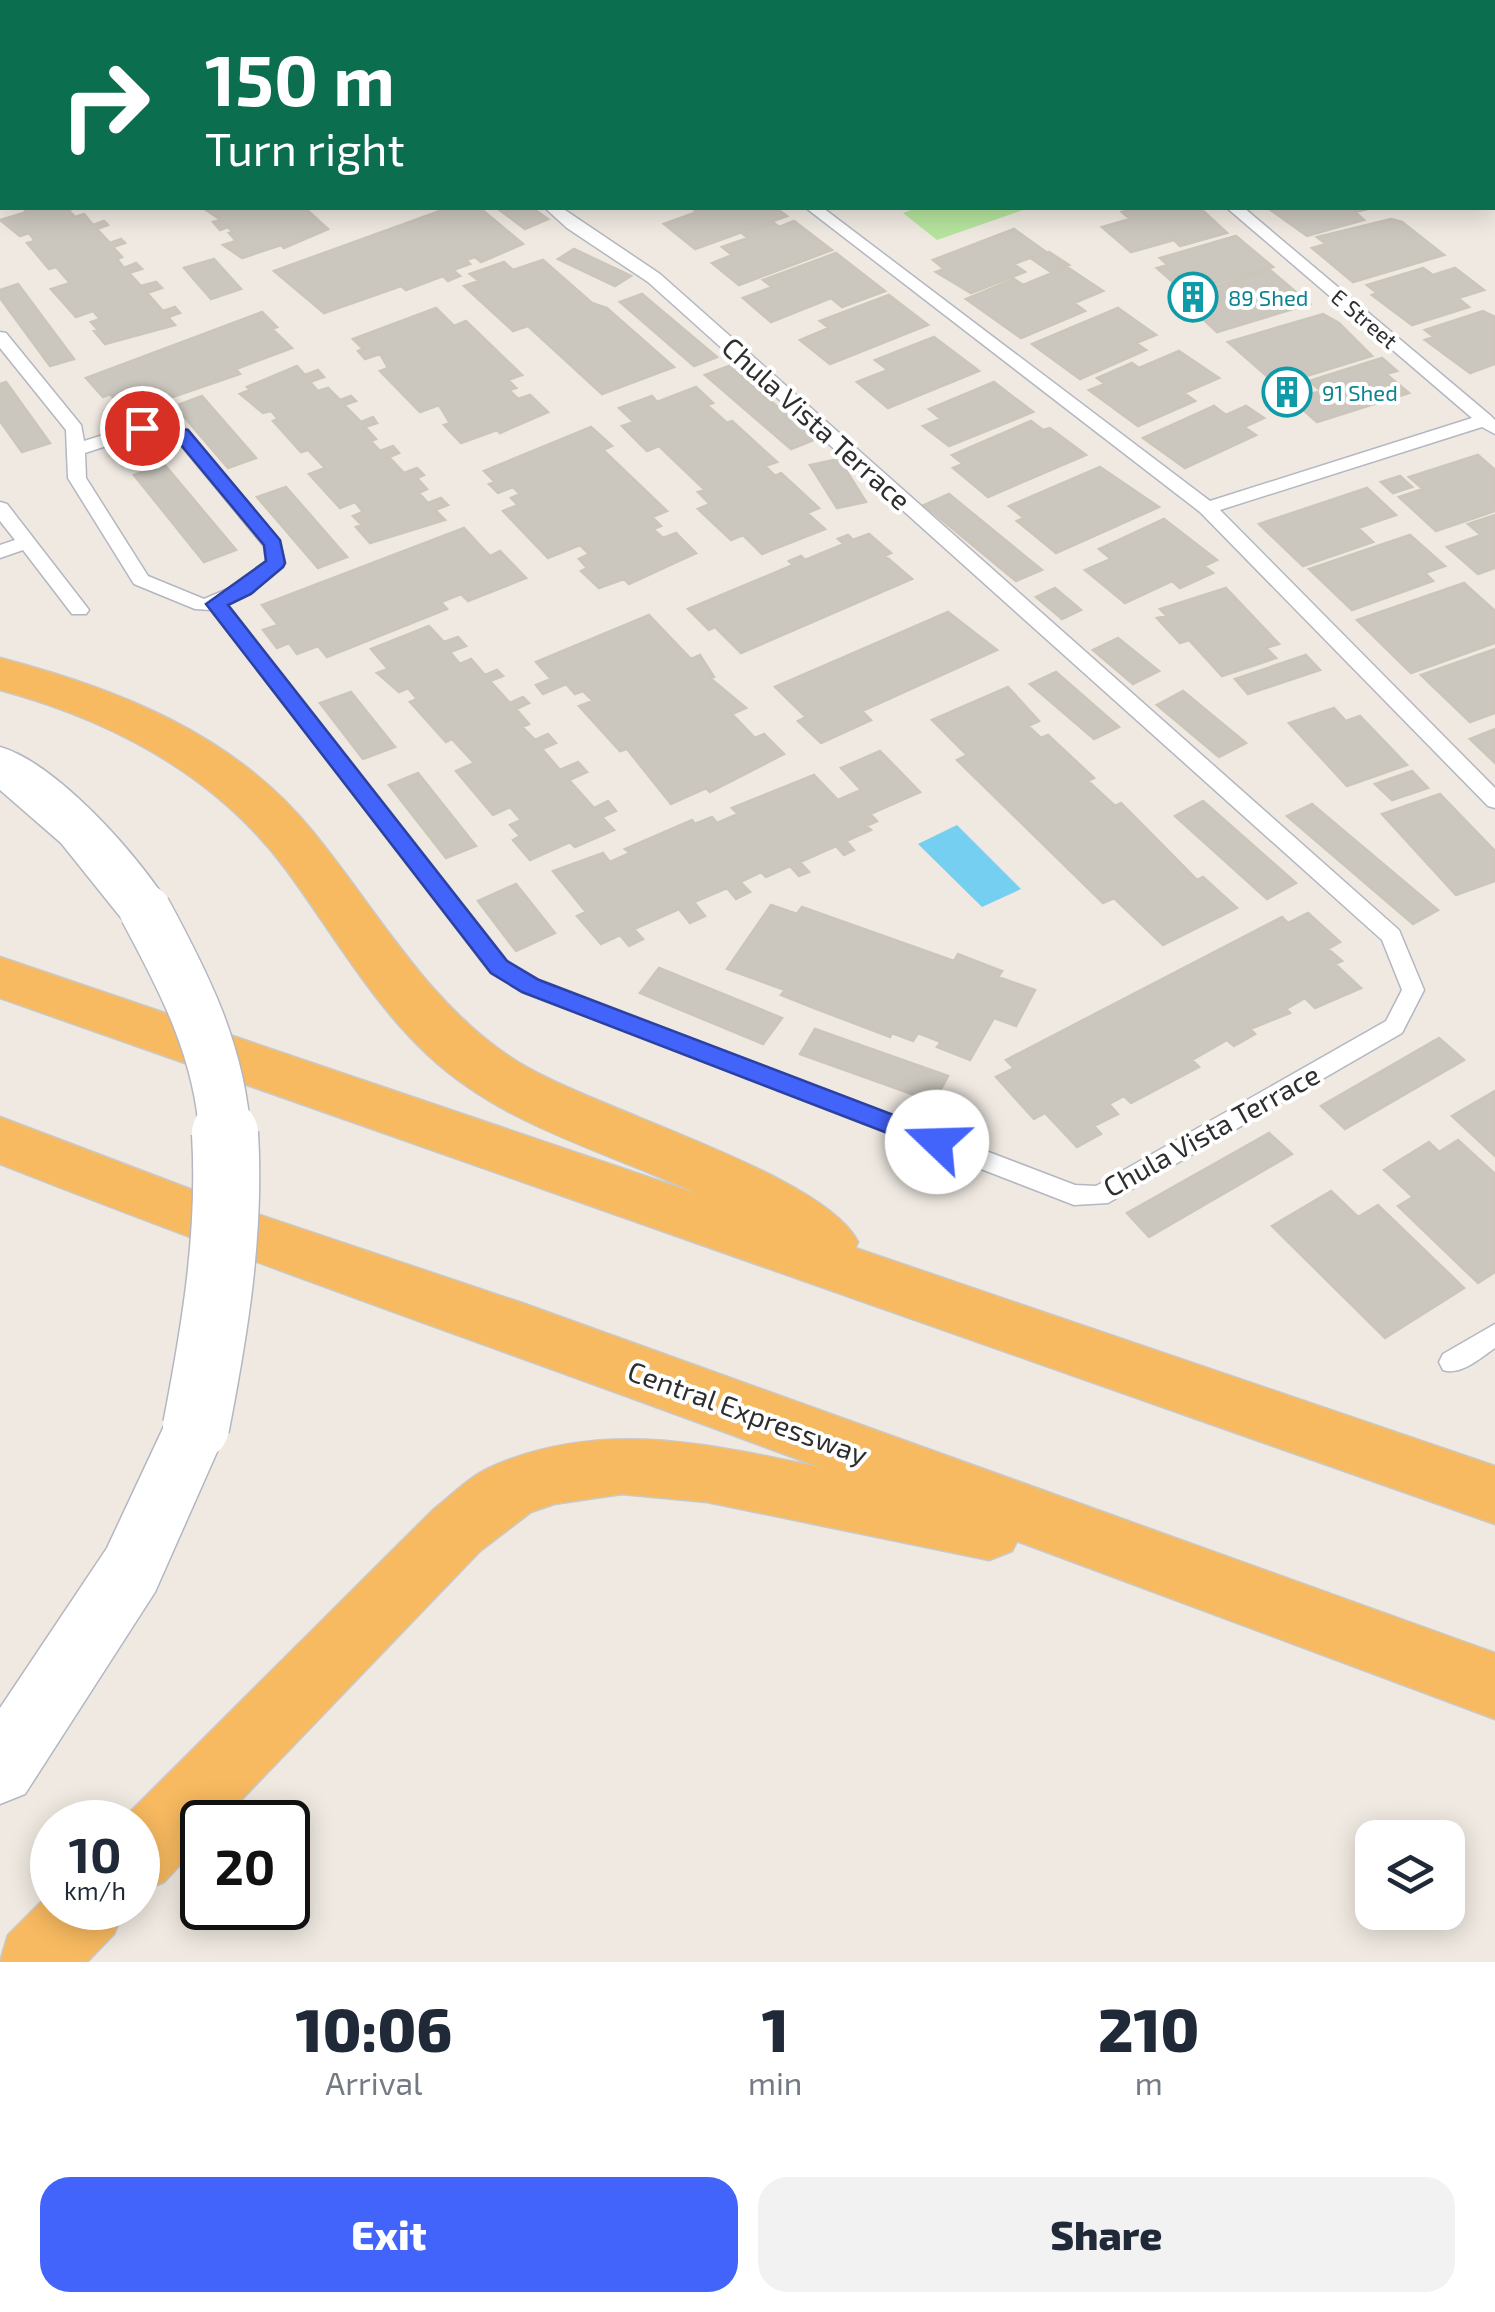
<!DOCTYPE html>
<style>
:root{--surface:#fff;--page:#f2f2f3;--text:#1f2937;--muted:#747a83;--accent:#4264fb}
body{margin:0;font-family:"Exo 2",sans-serif;background:var(--page);color:var(--text);height:100vh;display:flex;flex-direction:column;font-size:38px;white-space:nowrap}
*{box-sizing:border-box;margin:0}
p{font-size:32px;color:var(--muted)}
.icon{flex:none;width:55px;height:55px;fill:none;stroke:currentColor;stroke-width:2;stroke-linecap:round;stroke-linejoin:round}
.map{position:relative;height:1962px;overflow:hidden}
.sheet{display:flex;flex-direction:column;background:var(--surface);flex:1}
.sheet>*{flex:none}
.top-card{position:absolute;left:0px;top:0px;width:1495px;height:210px;box-shadow:0 5px 25px #0003;background:#0b6e4f;color:#fff;overflow:hidden}
.buttons{position:absolute;left:1355px;top:1820px;display:grid;gap:20px}
.buttons a{display:grid;place-items:center;width:110px;height:110px;border-radius:20px;background:var(--surface);box-shadow:0 5px 25px #0003;font-size:50px}
.speed{position:absolute;left:30px;top:1800px;display:flex;gap:20px;font-size:50px;font-weight:700;text-align:center}
.speed>*{display:grid;place-content:center;width:130px;height:130px;border-radius:50%;background:var(--surface);box-shadow:0 5px 25px #0003;line-height:1}
.speed small{font-size:25px;font-weight:400}
.speed .limit{border:5px solid #111;border-radius:15px;background:#fff;color:#111}
.pin{position:absolute;display:grid;place-items:center;width:85px;height:85px;color:#fff;margin:-42px;border:5px solid #fff;border-radius:50%;box-shadow:0 2px 10px #0007}
.me{position:absolute;width:110px;margin:-55px;rotate:291deg;stroke-linejoin:round;filter:drop-shadow(0 0 8px #0008)}
.turn{display:flex;align-items:center;gap:35px;height:210px;padding:0 40px;font-size:45px}
.turn .icon{width:130px;height:130px;stroke-width:2.5}
.turn b{display:block;font-size:70px;line-height:85px}
.eta{display:flex;justify-content:space-evenly;align-items:center;height:170px;text-align:center}
.eta b{font-size:60px;font-weight:800;line-height:70px}
.action{display:flex;gap:20px;margin-top:auto;padding:20px 40px}
.action a{flex:1;height:115px;border-radius:30px;background:var(--accent);color:#fff;font-size:40px;font-weight:800;line-height:115px;text-align:center}
.action a+a{background:var(--page);color:var(--text)}
.map>svg:first-child{display:block}
</style>
<div class="map">
<svg width="1495" height="1962" viewBox="0 0 1495 1962">
<rect width="100%" height="100%" fill="#efe9e1"/>
<path fill="#b6e59e" d="M917,208H1019L1023,210L937,240L903,213Z"/>
<path fill="#75cff0" d="M957,825L1021,889L982,907L918,844Z"/>
<path fill="#cbc7bf" stroke="#cbc5ba" stroke-width="2.5" d="M23,208H75L68,210L75,217L84,214L93,225L104,221L108,225L97,229L110,243L121,239L125,243L113,247L122,257L117,259L124,268L136,263L142,269L129,273L141,286L156,282L162,288L147,293L163,311L175,307L180,313L168,317L175,325L105,344L94,331L98,330L91,322L100,319L93,311L76,317L51,289L70,283L56,267L49,269L27,243L35,241L29,233L20,236L0,220L27,212Z
M203,208H305L328,229L284,248L281,245L242,258L223,245L236,241L229,233L233,232L228,227L220,230L213,222L221,220Z
M448,208H480L523,244L481,262L475,257L466,260L470,264L453,270L460,276L448,281L443,276L406,290L401,286L324,313L274,271Z
M497,208H532L548,219L525,229Z
M691,208H776L787,216L695,249L664,224L697,212Z
M1139,208H1200L1227,233L1180,246L1174,240L1131,252L1102,227L1130,219L1122,212Z
M1268,208H1372L1355,212L1364,220L1307,236Z
M1391,219L1402,222L1444,255L1353,282L1312,248L1326,244L1317,237Z
M794,221L832,250L739,285L712,263L732,255L722,247L748,238L743,234L774,223L779,227Z
M1014,229L1046,252L1014,264L1025,272L971,293L936,272L944,269L933,260Z
M1236,236L1273,267L1184,292L1157,268L1168,265L1160,258Z
M574,249L631,276L615,286L558,259Z
M1049,252L1069,265L1051,272L1032,259Z
M836,253L885,291L842,307L831,298L771,322L743,298L772,287L763,280Z
M214,259L241,289L211,299L184,268Z
M543,260L592,303L607,308L674,367L602,394L528,326L513,331L464,286L479,281L470,274L504,262L513,270Z
M1067,267L1103,291L1074,303L1085,311L1021,338L966,299L1014,279L1023,285Z
M1423,268L1433,275L1455,268L1484,290L1458,298L1469,307L1412,325L1372,295L1377,293L1367,285Z
M1270,270L1310,304L1217,332L1188,305L1218,296L1209,288Z
M18,284L74,359L50,366L0,298V290Z
M642,294L717,357L694,366L620,302Z
M889,295L928,325L830,364L800,340L829,328L820,321Z
M436,308L454,326L466,321L522,375L508,380L516,388L509,390L518,399L530,395L548,412L500,433L497,430L461,443L444,425L450,423L439,405L420,412L380,371L388,368L380,354L365,359L358,351L363,349L353,339Z
M1118,308L1156,335L1136,343L1146,350L1080,379L1032,344Z
M1483,311L1495,317V364L1470,373L1425,340L1434,337L1425,330Z
M262,312L277,327L272,329L292,348L236,369L240,374L126,413L110,394L103,397L86,378Z
M1323,314L1339,323L1372,356L1277,385L1228,342Z
M934,337L979,371L888,408L857,382L888,370L875,360Z
M1179,351L1219,378L1184,393L1195,401L1138,426L1089,390L1105,384L1097,378L1132,363L1139,368Z
M1382,358L1397,371L1386,374L1409,393L1317,422L1292,400L1321,391L1309,381Z
M297,366L305,375L318,370L324,377L310,382L318,391L328,388L340,400L351,396L356,401L344,405L361,422L373,417L377,423L365,427L376,439L371,441L380,451L393,446L399,453L389,457L404,473L417,468L424,475L417,478L427,489L419,493L428,503L441,498L448,505L435,510L445,520L370,543L356,527L362,525L353,516L363,512L355,502L340,508L309,474L325,468L308,450L301,452L273,421L278,419L271,411L263,413L240,394L250,390L247,387Z
M729,366L816,439L791,449L705,375Z
M6,382L50,443L22,452L0,421V384Z
M994,382L1033,412L949,446L923,426L941,419L929,409Z
M696,387L713,403L707,405L727,423L732,421L777,462L765,466L775,476L781,473L819,508L807,513L825,529L762,554L743,535L731,540L698,509L710,504L698,492L705,490L659,446L647,451L622,426L634,422L619,408L652,396L657,402Z
M202,396L256,458L228,468L175,406Z
M1214,406L1226,415L1246,406L1264,418L1244,427L1256,435L1185,468L1143,438Z
M1031,421L1043,430L1050,428L1086,455L988,497L953,468L963,464L952,455Z
M591,427L612,446L603,450L667,511L652,517L661,526L653,529L663,538L676,533L696,553L629,584L624,579L599,588L581,571L587,568L579,559L589,554L580,545L548,558L503,511L518,505L511,498L520,494L513,487L498,493L489,484L495,482L484,471Z
M1478,455L1495,470V511L1436,531L1399,497L1423,489L1409,477Z
M839,459L866,502L837,508L810,465Z
M164,464L236,550L204,562L134,475Z
M1100,467L1159,507L1056,553L1017,521L1024,518L1009,506Z
M1400,476L1412,487L1393,493L1381,482Z
M286,487L347,557L318,568L257,497Z
M1367,488L1396,515L1358,528L1373,542L1303,566L1259,524Z
M949,494L1042,570L1016,581L924,505Z
M1495,515V568L1478,574L1447,547L1481,535L1468,524Z
M1164,519L1217,560L1204,566L1213,573L1180,588L1172,581L1125,603L1085,570L1111,559L1099,549Z
M464,528L490,556L500,551L526,578L468,601L461,594L441,602L447,609L327,657L318,646L297,654L289,643L277,648L263,630L278,625L262,605Z
M869,534L891,553L885,556L912,579L741,653L715,627L709,630L688,609L793,565L789,561L801,556L805,560L844,544L838,539L848,535L853,540Z
M1410,535L1445,566L1425,573L1433,581L1352,610L1309,569Z
M1464,583L1495,611V643L1411,673L1357,620Z
M1055,588L1081,610L1062,619L1036,597Z
M1226,588L1279,644L1266,648L1276,658L1222,676L1189,640L1180,643L1157,618L1167,616L1160,609Z
M948,612L997,650L862,711L871,720L821,743L798,721L806,717L775,687Z
M649,615L691,659L700,655L714,677L710,678L746,708L732,714L755,738L764,734L784,754L710,792L706,788L671,804L627,749L620,751L579,706L593,701L583,691L575,694L566,684L543,694L536,685L551,679L536,662Z
M429,626L444,642L458,637L466,646L450,652L460,664L471,659L485,675L497,670L503,676L490,681L510,703L523,697L529,703L516,709L529,724L522,727L535,740L548,734L556,743L542,749L560,770L578,762L587,772L569,780L594,808L608,801L616,811L602,817L614,830L575,847L570,842L530,860L513,840L520,836L510,825L521,820L510,807L493,815L456,771L474,763L452,739L446,742L410,702L417,699L408,688L399,692L377,673L388,669L371,649Z
M1118,638L1159,671L1133,684L1093,650Z
M1495,649V713L1470,722L1421,675Z
M1306,655L1320,670L1248,694L1235,679Z
M1056,672L1119,727L1094,739L1030,684Z
M1008,687L1039,721L1028,726L1041,738L1048,735L1094,778L1088,781L1115,806L1121,803L1197,880L1203,877L1237,908L1163,945L1114,898L1103,903L957,760L967,755L932,720Z
M1183,691L1246,743L1219,757L1157,705Z
M351,692L395,747L363,759L320,703Z
M1334,708L1346,721L1360,716L1407,765L1347,786L1289,723Z
M1495,729V763L1470,739Z
M880,751L920,792L870,814L877,821L866,826L871,830L846,841L854,850L844,855L836,846L800,862L809,872L799,876L790,866L766,877L761,872L740,882L750,892L736,899L727,888L694,902L705,916L690,923L679,909L634,929L643,939L629,946L620,935L601,944L577,916L586,912L553,871L603,853L610,862L630,853L625,849L692,820L695,824L712,817L717,823L738,814L732,808L814,775L838,800L861,790L841,768Z
M1412,771L1428,788L1392,800L1375,784Z
M418,773L476,846L446,858L389,785Z
M1440,794L1495,851V881L1456,895L1382,814Z
M1203,801L1296,883L1267,899L1175,816Z
M1312,804L1438,910L1413,924L1287,816Z
M516,884L555,933L516,951L478,901Z
M771,905L797,914L802,907L954,961L958,954L1002,971L998,977L1035,990L1016,1026L994,1018L970,1060L937,1047L941,1042L918,1033L913,1041L892,1033L890,1037L814,1008L781,995L785,990L727,969Z
M1308,913L1340,942L1328,949L1342,961L1335,964L1361,988L1315,1008L1305,998L1286,1009L1290,1013L1250,1029L1255,1034L1234,1046L1227,1040L1192,1060L1199,1067L1131,1103L1124,1096L1109,1104L1118,1114L1094,1126L1101,1134L1077,1147L1045,1113L1034,1119L996,1077L1014,1068L1006,1060L1282,917L1288,923Z
M659,968L782,1018L763,1044L640,993Z
M815,1029L948,1076L934,1102L800,1054Z
M1439,1038L1464,1060L1345,1129L1321,1106Z
M1495,1091V1156L1452,1116Z
M1269,1133L1292,1154L1149,1237L1127,1213Z
M1458,1140L1495,1174V1272L1478,1283L1398,1206L1413,1197L1384,1170L1429,1142L1439,1152Z
M1331,1191L1358,1217L1378,1205L1464,1288L1385,1338L1272,1226Z"/>
<g fill="none" stroke-linecap="round" stroke-linejoin="round">
<g stroke="#b4b7c1" stroke-width="3">
<path id="service" d="M448,0H464L465,2H450Z
M983,0H999L1000,2H985Z
M1495,0V8L1492,2H1486Z
M0,175H2V185H0Z
M545,208H562L660,274L1399,930L1424,990L1402,1033L1108,1203L1074,1205L523,992L491,973L211,610L195,609L134,584L68,478L66,430L0,348V332L6,333L81,425L84,441L142,423L187,430L280,541L285,563L283,567L251,593L228,605L507,961L539,980L1075,1185L1096,1186L1386,1021L1402,990L1382,940L648,282L567,228ZM143,434L175,438L264,546L266,561L237,585L204,599L148,576L86,478L85,453Z
M806,208H823L1210,501L1472,418L1227,208H1244L1491,416L1495,420V434L1482,427L1220,510L1495,788V808L1488,806L1200,512Z
M0,502L7,504L86,606L89,610L86,614H72L23,550L0,558V545L15,540L0,521Z
M1495,1324V1348C1480,1358 1461,1376 1443,1370L1439,1362L1443,1354Z"/>
</g>
<g stroke="#b4b7c1" stroke-width="3">
<path id="tertiary" d="M0,11L2,12V35L0,34Z"/>
</g>
<g stroke="#b4b7c1" stroke-width="3">
<path id="secondary" d="M1332,0H1369L1370,2H1333Z
M2,53V75L0,76V54Z
M1492,94L1495,95V118L1492,117Z
M0,747C57,763 142,859 172,910L164,924L145,929L126,924L61,843L0,790Z
M196,1399L219,1407L228,1427L155,1592L25,1794L0,1804V1708L107,1548L173,1407Z"/>
</g>
<g stroke="#c9c9c9" stroke-width="3">
<path id="trunk" d="M0,658C118,689 234,734 313,832C377,910 427,1003 513,1059C589,1109 823,1172 858,1242L855,1248L1495,1466V1524L0,998V957L698,1194C607,1151 503,1126 428,1055C371,1002 331,930 285,868C215,775 111,720 0,690Z
M0,1117L245,1210L522,1303L1495,1653V1719L1017,1541L1012,1551L989,1560L707,1502L622,1494L554,1504L531,1512L480,1551L220,1822H202V1841L164,1882L138,1892V1822H120L434,1509C451,1496 469,1477 489,1468C599,1418 707,1444 819,1467C546,1365 271,1271 0,1164Z
M52,1891V1908H125L114,1934L87,1962H0L8,1935Z"/>
</g>
<use href="#service" fill="#fff" fill-rule="evenodd"/>
<use href="#tertiary" fill="#fff" fill-rule="evenodd"/>
<use href="#secondary" fill="#fff" fill-rule="evenodd"/>
<use href="#trunk" fill="#f8ba60" fill-rule="evenodd"/>
<path stroke="#a3a6b8" stroke-width="5" d="M1258,0L1262,2"/>
<g stroke="#b4b7c1" stroke-width="54" stroke-linecap="butt">
<path id="secondary-bridge-far1" d="M145,910C184,982 220,1052 225,1135"/>
</g>
<g stroke="#b4b7c1" stroke-width="69" stroke-linecap="butt">
<path id="secondary-bridge" d="M196,1427C215,1329 231,1233 225,1133"/>
</g>
<use href="#secondary-bridge-far1" stroke="#fff" stroke-width="51"/>
<use href="#secondary-bridge" stroke="#fff" stroke-width="66"/>
</g>
<path fill="#4264fb" stroke="#2b41a3" stroke-width="2.5" d="M142,423L188,430L280,540L285,563L283,567L251,594L228,605L507,961L539,980L946,1135L949,1142L946,1149H929L522,992L491,973L206,604L266,561L264,545L176,439L136,432V424Z"/>
<defs>
<g id="building-ring" transform="scale(2.5)"><circle r="9.5" fill="#fff" stroke="#0f9aa8" stroke-width="1.5"/><path d="M-4-6H4V6H1V3H-1V6H-4ZM-2.5-4.3h1.7v1.8h-1.7ZM.8-4.3h1.7v1.8H.8ZM-2.5-1h1.7V.8h-1.7ZM.8-1h1.7V.8H.8Z" fill="#0f9aa8"/></g>
</defs>
<g fill-rule="evenodd">
<use href="#building-ring" x="1193" y="297"/>
<use href="#building-ring" x="1287" y="392"/>
</g>
<g text-anchor="middle" dominant-baseline="central" stroke-width="8" stroke-linejoin="round" paint-order="stroke">
<g font-size="22" fill="#0d838f" stroke="#fff" text-anchor="start">
<text x="1228" y="297">89 Shed</text>
<text x="1322" y="392">91 Shed</text>
</g>
<g font-size="22" fill="#2e2e2e" stroke="#fff">
<text transform="translate(1365 318) rotate(40)">E Street</text>
</g>
<g font-size="28" fill="#2e2e2e" stroke="#fff">
<text transform="translate(817 423) rotate(42)">Chula Vista Terrace</text>
<text transform="translate(1211 1130) rotate(-29)">Chula Vista Terrace</text>
<text transform="translate(748 1412) rotate(20)">Central Expressway</text>
</g>
</g>
</svg>
<div class="buttons">
<a><svg class="icon" aria-label="layers" viewBox="0 0 24 24"><path d="M12 4l9 5-9 5-9-5zM3 14l9 5 9-5"/></svg></a>
</div>
<div class="speed"><div>10<small>km/h</small></div><div class="limit">20</div></div>
<div class="pin" style="left:142px;top:428px;background:#d93025"><svg class="icon" aria-label="arrive" viewBox="0 0 24 24"><path d="M6 21V4h12l-3 4 3 4H6"/></svg></div>
<svg class="me" style="left:937px;top:1142px" viewBox="-20 -20 40 40"><circle r="19" fill="#fff"/><path d="M0-13L10 11 0 6-10 11z" fill="#4264fb"/></svg>
<div class="top-card">
<div class="turn"><svg class="icon" aria-label="right" viewBox="0 0 24 24"><path d="M7 20v-9h11M14 6l5 5-5 5"/></svg><div><b>150 m</b>Turn right</div></div>
</div>
</div>
<section class="sheet">
<div class="eta">
<div><b>10:06</b><p>Arrival</p></div>
<div><b>1</b><p>min</p></div>
<div><b>210</b><p>m</p></div>
</div>
<div class="action"><a>Exit</a><a>Share</a></div>
</section>
